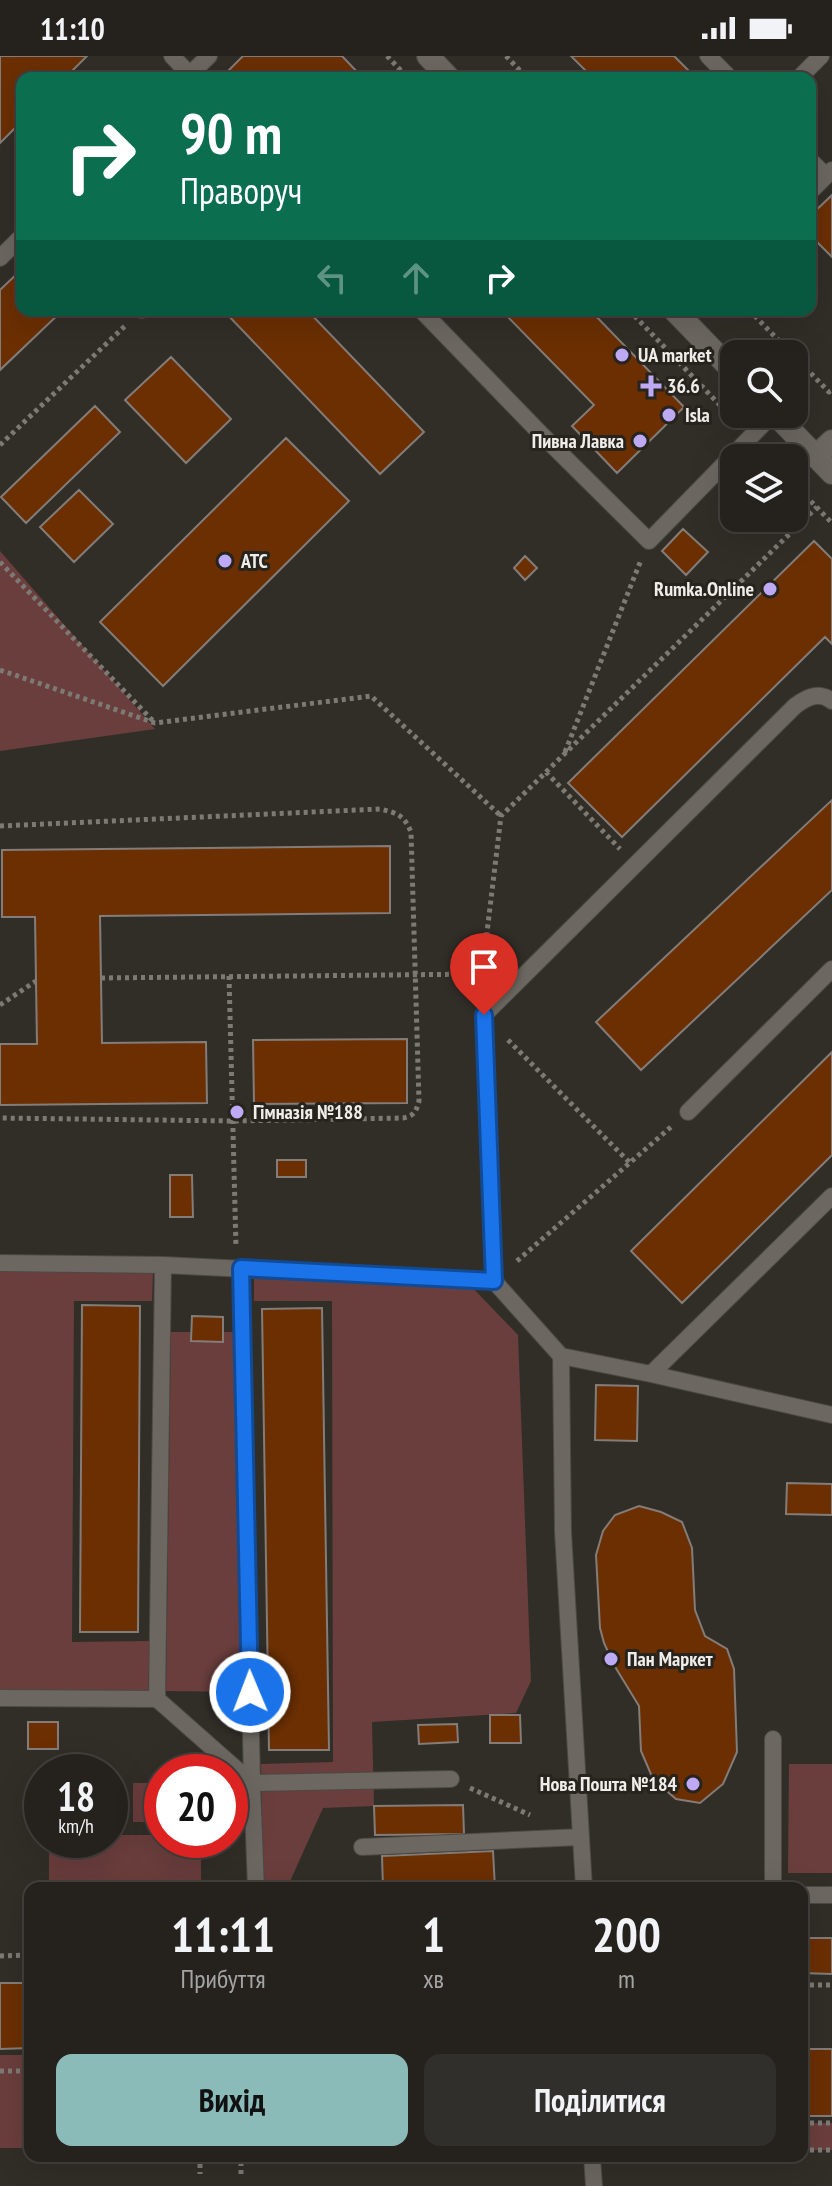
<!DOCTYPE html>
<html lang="uk">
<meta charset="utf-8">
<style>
:root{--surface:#25221e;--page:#312f2b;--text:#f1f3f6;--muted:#a3a4a4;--line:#423f3c;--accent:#8bbbb9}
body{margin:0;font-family:"PT Sans Narrow",sans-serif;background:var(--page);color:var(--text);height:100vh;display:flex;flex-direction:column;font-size:30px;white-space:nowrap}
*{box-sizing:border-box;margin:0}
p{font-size:26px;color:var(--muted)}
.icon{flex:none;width:44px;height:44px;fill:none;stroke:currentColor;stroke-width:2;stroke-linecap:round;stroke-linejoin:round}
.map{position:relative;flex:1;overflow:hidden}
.drawer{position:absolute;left:24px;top:1826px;width:784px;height:280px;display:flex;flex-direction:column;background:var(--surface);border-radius:16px;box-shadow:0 8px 32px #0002,0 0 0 2px var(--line)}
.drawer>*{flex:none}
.hud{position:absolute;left:16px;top:16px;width:800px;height:244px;border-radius:16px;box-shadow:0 8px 32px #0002,0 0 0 2px var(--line);background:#0b6e4f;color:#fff;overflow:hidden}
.controls{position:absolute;left:720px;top:284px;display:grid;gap:16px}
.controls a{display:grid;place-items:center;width:88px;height:88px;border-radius:16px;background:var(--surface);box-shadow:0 8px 32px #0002,0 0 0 2px var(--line);font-size:40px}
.speed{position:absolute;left:24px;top:1698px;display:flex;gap:16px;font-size:40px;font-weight:700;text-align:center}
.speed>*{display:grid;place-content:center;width:104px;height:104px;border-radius:50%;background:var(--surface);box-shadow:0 8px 32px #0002,0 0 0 2px var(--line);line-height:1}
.speed small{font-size:20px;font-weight:400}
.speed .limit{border:12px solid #d22;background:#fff;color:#111}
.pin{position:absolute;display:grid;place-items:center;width:68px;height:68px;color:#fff;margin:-82px -34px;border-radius:50% 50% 50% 0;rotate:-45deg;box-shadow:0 0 8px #0007}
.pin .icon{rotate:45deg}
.me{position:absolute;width:88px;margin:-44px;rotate:359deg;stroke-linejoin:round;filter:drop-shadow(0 0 6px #0008)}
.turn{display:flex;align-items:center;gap:28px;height:168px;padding:0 32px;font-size:36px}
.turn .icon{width:104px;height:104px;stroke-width:2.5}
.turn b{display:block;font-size:56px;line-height:68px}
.lanes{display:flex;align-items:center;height:76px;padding:0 32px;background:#0003;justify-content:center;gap:40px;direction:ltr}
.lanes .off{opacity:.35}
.eta{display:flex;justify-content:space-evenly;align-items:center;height:136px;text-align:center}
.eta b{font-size:48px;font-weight:600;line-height:56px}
.action{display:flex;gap:16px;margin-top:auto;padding:16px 32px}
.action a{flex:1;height:92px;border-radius:16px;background:var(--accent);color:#111;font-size:32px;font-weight:600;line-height:92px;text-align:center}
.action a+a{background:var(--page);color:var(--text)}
.status{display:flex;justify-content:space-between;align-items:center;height:56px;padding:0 40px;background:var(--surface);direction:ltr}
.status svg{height:22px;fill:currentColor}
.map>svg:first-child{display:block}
</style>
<div class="status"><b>11:10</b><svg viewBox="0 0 49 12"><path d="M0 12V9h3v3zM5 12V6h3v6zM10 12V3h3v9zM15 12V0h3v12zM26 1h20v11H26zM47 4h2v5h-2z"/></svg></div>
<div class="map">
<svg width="832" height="2130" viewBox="0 0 832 2130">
<rect width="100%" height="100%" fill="#312e28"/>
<path fill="#6a3e3d" d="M0,495L155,673L0,695Z
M0,1215L153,1216L152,1245H74L72,1586L150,1585L148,1637L0,1636Z
M254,1223L469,1228L518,1279L531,1625L516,1657L372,1666L374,1750L323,1752L287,1832H263L261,1708L333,1706L332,1245H254Z
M171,1276H236L242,1636L166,1635Z
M789,1708H832V1817H788Z
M133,1727H162V1766H133Z
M110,1779H162V1784H201V1832H49V1784H110Z
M0,1999H30V2092H0Z
M802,2067H832V2094H802Z"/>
<path fill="#6b2f02" stroke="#837c78" stroke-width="2" d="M0,0H87L65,22H22V65L0,87Z
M243,0H342L363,22H229L225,18Z
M571,0H674L696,22H593Z
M832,139V201L810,179V160Z
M22,213V254H63L0,314V234Z
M223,254H307L424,376L380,418Z
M501,254H590L684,351L617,417L572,370L594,349Z
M171,301L231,363L186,407L125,344Z
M95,350L120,376L26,467L1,441Z
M286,382L349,445L163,630L100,566Z
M79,434L113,468L74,506L40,471Z
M683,473L708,496L686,519L662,495Z
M814,485L832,503V588L825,581L622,781L568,727Z
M525,500L537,512L525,524L514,512Z
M832,744V834L641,1014L596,966Z
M390,790V857L100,860L102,987L206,986L207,1047L0,1049V988H37L35,861H2V794Z
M407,983V1047L254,1048L253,984Z
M832,996V1099L682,1247L631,1195Z
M277,1104H306V1121H277Z
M170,1119H192L193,1161H170Z
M82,1249L140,1250L138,1576H80Z
M322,1252L329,1694H269L262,1253Z
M192,1260L223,1261V1286L191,1285Z
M596,1329L638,1330L637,1385L595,1384Z
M787,1427L832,1428V1459L786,1458Z
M639,1450L661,1456L682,1466L692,1492L695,1554L705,1580L727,1593L734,1613L737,1696L723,1728L700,1747L676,1743L653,1723L641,1695L639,1650L614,1609L604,1587L600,1572L596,1499L603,1475L615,1459Z
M490,1659H520L521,1687H490Z
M28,1666H58V1693H28Z
M457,1668L458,1686L419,1688L418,1669Z
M463,1749L464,1778L375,1779L374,1750Z
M493,1795L495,1832H383L382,1800Z
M802,1882H832V1918L802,1917Z
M0,1927H30V1992L0,1993Z
M802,1993H832V2060H802Z"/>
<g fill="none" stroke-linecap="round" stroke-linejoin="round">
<g stroke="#4c4945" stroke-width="18">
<path id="service" d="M172,0L193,22
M708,0L730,22
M186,22L209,0
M799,22L821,0
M810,104L826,120
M810,136L832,114
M0,202L22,180
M141,254H142
M421,254L541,378L649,485L773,358
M832,645C819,635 807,641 795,650L484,959L494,1225L561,1300L651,1318L832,1359
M688,1056L832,913
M0,1207L163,1209L494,1225
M241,1212L252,1727L256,1832
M561,1300L563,1476L584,1832
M651,1318L832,1140
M0,1642L157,1643L252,1727L451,1723
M157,1643L163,1209
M362,1791L581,1781
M773,1832V1683
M802,1839H832
M592,2100L594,2130"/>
</g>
<g stroke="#4c4945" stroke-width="24">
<path id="minor" d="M816,400L832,385"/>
</g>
<g stroke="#4c4945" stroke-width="24">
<path id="tertiary" d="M428,0L449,22
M674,254L734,316
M775,358L832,417"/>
</g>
<path stroke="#7d7a75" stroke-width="5" stroke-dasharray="4 4" stroke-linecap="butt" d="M387,0L408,22
M506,0L527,22
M629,254L736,366
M749,254L792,298
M794,300L829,336L832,334
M0,389L126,269
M794,428L832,467
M0,506L154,666
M0,614L155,667L371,640L501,760
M565,696L641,504
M546,716L620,793
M0,770L380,753C397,757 404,759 411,776L419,1045C416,1056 414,1060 403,1062L233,1065L0,1062
M229,920L236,1191
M101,922L482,918
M482,928V918L501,760L817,451
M0,949L36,925
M508,984L631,1108
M517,1205L672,1070
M470,1732L530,1759
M0,1900L30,1899
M802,1929H832
M0,2015H30
M802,2067H832
M802,2094H832
M200,2100V2118
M241,2118V2100"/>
<use href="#service" stroke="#6c6761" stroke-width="16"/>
<use href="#minor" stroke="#6c6761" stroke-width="22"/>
<use href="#tertiary" stroke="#6c6761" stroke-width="22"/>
</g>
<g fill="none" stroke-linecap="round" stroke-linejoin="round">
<g stroke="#114b97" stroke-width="20">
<path id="route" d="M250,1636L241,1212L494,1225L484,959"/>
</g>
<use href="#route" stroke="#1a73e8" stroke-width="14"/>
</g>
<g fill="#bea9f4" stroke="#27241e" stroke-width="3">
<circle cx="622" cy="299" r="8"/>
<path d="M647 318h8v8h8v8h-8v8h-8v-8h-8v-8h8z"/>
<circle cx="669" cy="359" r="8"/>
<circle cx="640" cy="385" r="8"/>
<circle cx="225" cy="505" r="8"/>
<circle cx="770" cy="533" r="8"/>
<circle cx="237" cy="1056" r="8"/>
<circle cx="611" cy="1603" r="8"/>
<circle cx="693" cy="1728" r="8"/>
</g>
<g text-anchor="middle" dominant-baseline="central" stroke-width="6" stroke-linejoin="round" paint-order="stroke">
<g font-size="20" font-weight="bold" fill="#efece9" stroke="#27241e" text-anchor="start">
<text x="638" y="299">UA market</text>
<text x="667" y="330">36.6</text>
<text x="685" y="359">Isla</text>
<text x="624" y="385" text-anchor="end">Пивна Лавка</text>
<text x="241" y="505">АТС</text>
<text x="754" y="533" text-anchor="end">Rumka.Online</text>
<text x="253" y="1056">Гімназія №188</text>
<text x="627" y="1603">Пан Маркет</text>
<text x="677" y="1728" text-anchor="end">Нова Пошта №184</text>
</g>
</g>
</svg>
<div class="controls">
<a><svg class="icon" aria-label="search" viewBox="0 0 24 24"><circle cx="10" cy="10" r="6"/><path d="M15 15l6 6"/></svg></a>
<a><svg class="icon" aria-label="layers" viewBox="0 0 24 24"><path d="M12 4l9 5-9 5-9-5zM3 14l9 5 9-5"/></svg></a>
</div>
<div class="speed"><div>18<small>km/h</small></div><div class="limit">20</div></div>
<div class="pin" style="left:484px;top:959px;background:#d93025"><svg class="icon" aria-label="arrive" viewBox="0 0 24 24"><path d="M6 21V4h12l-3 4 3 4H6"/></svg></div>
<svg class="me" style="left:250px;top:1636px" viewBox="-20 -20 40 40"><circle r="17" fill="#1a73e8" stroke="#fff" stroke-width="3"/><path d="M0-11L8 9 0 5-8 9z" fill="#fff"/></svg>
<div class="hud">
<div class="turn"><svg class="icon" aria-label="right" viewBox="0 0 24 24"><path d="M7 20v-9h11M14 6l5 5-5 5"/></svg><div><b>90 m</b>Праворуч</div></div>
<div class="lanes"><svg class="icon off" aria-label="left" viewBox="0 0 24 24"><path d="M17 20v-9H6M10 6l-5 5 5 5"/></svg><svg class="icon off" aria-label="ahead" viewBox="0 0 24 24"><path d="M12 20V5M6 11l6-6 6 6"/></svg><svg class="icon" aria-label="right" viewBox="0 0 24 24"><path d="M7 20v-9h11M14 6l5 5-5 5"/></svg></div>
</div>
<section class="drawer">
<div class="eta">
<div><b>11:11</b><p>Прибуття</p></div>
<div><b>1</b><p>хв</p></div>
<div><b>200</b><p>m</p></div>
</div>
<div class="action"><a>Вихід</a><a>Поділитися</a></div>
</section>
</div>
